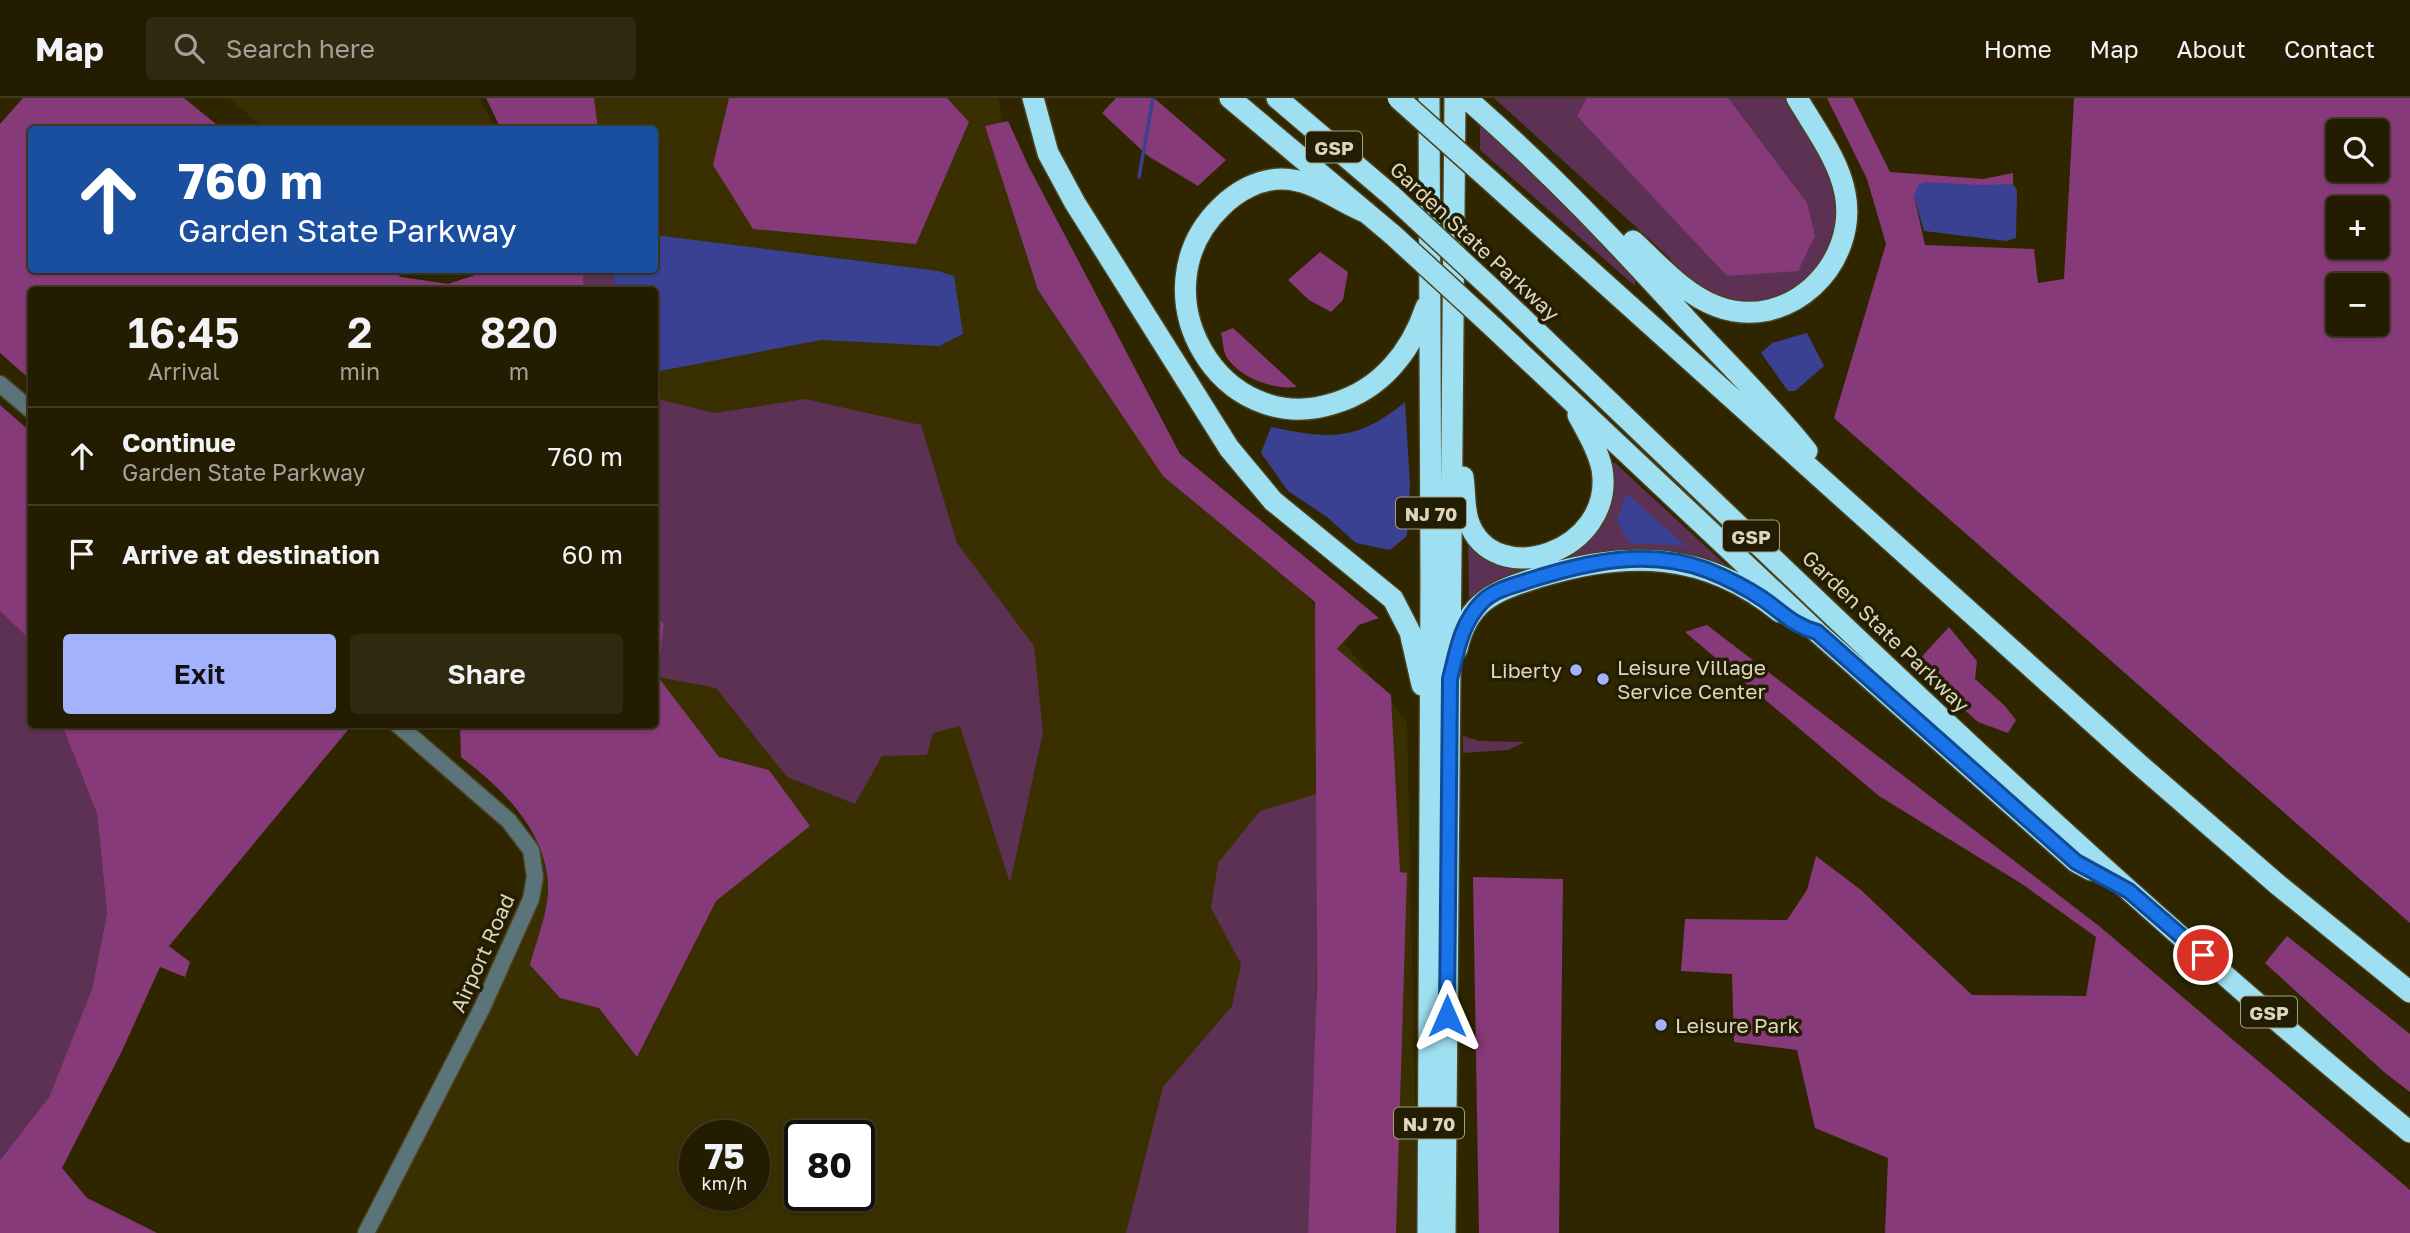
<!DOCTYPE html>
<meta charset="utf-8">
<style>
:root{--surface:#231c00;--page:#2f290f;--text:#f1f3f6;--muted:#a3a199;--line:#403a22;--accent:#a3b2fd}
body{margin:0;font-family:"Golos Text",sans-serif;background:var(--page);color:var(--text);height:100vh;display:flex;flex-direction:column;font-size:26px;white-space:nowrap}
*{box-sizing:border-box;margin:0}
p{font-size:23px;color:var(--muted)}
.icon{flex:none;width:38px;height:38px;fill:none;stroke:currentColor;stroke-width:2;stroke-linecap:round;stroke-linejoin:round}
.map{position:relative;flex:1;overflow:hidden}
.sheet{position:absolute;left:28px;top:189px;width:630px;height:441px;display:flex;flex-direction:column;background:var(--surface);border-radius:7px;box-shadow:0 2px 5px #0004,0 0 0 2px var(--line)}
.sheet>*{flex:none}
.top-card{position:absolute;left:28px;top:28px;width:630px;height:147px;border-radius:7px;box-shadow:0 2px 5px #0004,0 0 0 2px var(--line);background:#1a4fa0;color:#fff;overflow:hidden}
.buttons{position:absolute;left:2326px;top:21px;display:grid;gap:14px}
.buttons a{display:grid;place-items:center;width:63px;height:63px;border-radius:7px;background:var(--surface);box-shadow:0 2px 5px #0004,0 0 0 2px var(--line);font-size:35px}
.speed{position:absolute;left:679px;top:1022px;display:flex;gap:14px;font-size:35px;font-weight:700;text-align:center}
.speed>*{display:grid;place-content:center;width:91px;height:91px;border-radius:50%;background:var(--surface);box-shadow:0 2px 5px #0004,0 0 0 2px var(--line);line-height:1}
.speed small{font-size:18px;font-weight:400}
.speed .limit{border:4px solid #111;border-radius:10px;background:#fff;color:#111}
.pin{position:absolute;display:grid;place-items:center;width:60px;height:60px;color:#fff;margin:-30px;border:4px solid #fff;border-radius:50%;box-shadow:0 2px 7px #0007}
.me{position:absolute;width:77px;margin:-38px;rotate:0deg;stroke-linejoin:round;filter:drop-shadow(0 0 5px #0008)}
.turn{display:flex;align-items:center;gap:24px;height:147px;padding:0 35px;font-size:32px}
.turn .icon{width:91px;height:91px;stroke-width:2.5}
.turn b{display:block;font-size:49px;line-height:60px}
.eta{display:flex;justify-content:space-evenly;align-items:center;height:119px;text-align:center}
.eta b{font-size:42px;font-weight:600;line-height:49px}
.primary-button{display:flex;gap:14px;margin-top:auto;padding:14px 35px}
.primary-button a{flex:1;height:80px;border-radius:7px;background:var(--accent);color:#111;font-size:28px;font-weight:600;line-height:80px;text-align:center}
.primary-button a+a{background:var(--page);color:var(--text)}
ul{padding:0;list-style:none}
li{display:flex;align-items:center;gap:21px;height:98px;padding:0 35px;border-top:2px solid var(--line)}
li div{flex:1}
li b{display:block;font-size:26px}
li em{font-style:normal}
header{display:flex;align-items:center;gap:42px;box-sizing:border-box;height:98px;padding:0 35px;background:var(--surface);border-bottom:2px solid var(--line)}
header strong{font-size:33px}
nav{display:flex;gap:38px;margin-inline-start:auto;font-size:24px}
.search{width:490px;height:63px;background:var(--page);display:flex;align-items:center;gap:18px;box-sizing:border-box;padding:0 24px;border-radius:7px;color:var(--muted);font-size:26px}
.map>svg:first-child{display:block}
</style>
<header>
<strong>Map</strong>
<div class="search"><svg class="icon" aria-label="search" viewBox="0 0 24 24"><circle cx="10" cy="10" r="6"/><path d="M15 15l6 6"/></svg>Search here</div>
<nav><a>Home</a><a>Map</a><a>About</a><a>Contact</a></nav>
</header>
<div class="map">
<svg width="2410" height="1135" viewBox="0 0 2410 1135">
<rect width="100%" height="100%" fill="#2f2600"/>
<path fill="#3a2f00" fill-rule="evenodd" d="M229,0H480L495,31H265Z
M559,0H998L1004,31L1199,398L1254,432L1407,624L1418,1135H366L531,801V752L583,669L654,626V192H587V172H654V32L566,31ZM695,1038H754V1097H695ZM800,1038H859V1097H800Z"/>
<path fill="#5c3153" d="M1494,0H1793L1828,63L1844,116L1811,186C1795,192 1777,205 1760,207C1732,212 1680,184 1669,159Z
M1480,27L1531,69L1635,180V188L1480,52Z
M583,172H610L618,192H584Z
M654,300L715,315L805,301L921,327L957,445L1034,548L1043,634L1010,785L960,628L933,635L927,657L882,658L855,706L787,679L716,590L658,579L664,527L654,518Z
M1614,364L1742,482L1675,456L1469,502L1468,434L1525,470C1555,466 1592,453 1603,420C1609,404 1609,384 1611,367Z
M0,513L28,540L31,549L32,626L62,627L97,716L107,815L92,891L49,999L0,1062Z
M1463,638L1480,643L1525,644L1508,652L1463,655Z
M1317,696L1316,979L1308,1135H1126L1163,989L1232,908L1241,866L1211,810L1218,765L1260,713Z"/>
<path fill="#873a79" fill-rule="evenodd" d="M23,0H184L222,31L32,32V172H392L401,179L448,186L490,172H583L584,192H32L31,282L0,255V26Z
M486,0H594L598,31H501Z
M729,0H947L969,24L916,146L753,131L713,67Z
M1116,0H1154L1226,62L1198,88L1148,58L1102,15Z
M1587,0H1728L1807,105L1815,138L1798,173L1727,178L1577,18Z
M1827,0H1853L1890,74L1983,81L2013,75V86L1914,98L1925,147L2034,151L2038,185L2064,181L2074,0H2410V825L1834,320L1886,146L1867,81ZM2338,33H2376V72H2338ZM2338,110H2376V149H2338ZM2338,187H2376V226H2338Z
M1008,23L1029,69L1180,356L1379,520L1359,527L1337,551L1391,597L1400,774L1407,775L1396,1135H1308L1317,887L1315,504L1163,378L1038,192L985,28Z
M1320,154L1348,174L1343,202L1331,214L1309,202L1288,182Z
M1233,230L1297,289C1274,292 1239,280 1226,258C1223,252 1223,242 1221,235Z
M0,307L31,334V549L28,540L0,513Z
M655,518L664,526L658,579L719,659L769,672L810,728L716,803L637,959L599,910L560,900L530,867C536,843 549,813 548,788C547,734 502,690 461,659L460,627L654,626Z
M1707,527L2099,828L2410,1092V1135H1885L1888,1060L1815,1030L1797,952L1734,944L1732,876L1681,873L1685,821L1787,822L1807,792L1816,758L1861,792L1972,897L2086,898L2096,839L2022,786L1879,698L1685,534Z
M1949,529L1977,563L1975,581L2004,607L2016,622L2008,635L1978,624L1914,567Z
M62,627H352L169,848L190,864L185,879L160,869L121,955L62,1070L87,1100L157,1135H0V1062L49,999L92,891L107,815L97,716Z
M1473,779L1563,781L1559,1135H1479Z
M2287,838L2410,936V994L2384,974L2265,865Z"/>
<path fill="#3a4192" d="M1926,84L1981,87L2013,86L2017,92L2016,140L2006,143L1924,133L1914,98L1919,86Z
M655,137L938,173L954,178L963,236L939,248L821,242L655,274L654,192H618L610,172H654Z
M1807,235L1824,268L1795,293H1788L1761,255L1772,245Z
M1405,304L1410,387L1407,438L1390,452L1356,445L1327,419L1288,393L1261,355L1271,329C1330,341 1356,344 1405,304Z
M1626,395L1686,448L1629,445L1617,423Z"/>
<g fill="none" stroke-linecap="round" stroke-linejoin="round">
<path stroke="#3a4192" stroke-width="3.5" d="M1139,79L1153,0"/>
<g stroke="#4b421e" stroke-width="19">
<path id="minor" d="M0,286L32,313
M366,1135L483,908L531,801L535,779L531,752L509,723L397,626"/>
</g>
<g stroke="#4b421e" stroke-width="24">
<path id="highway" d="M1033,0L1048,55L1075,105L1229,350L1273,403L1393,501L1410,534L1422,587
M1230,0L1393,137
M1277,0L1392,98
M1466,0C1549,72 1618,146 1692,227C1731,269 1771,308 1807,353
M1492,84L2141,668L2277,786L2410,894
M1365,114C1338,103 1312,81 1282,81C1259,81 1237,93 1221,109C1134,193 1220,343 1335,305C1381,291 1411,254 1426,209
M1633,143C1658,166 1684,196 1716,208C1788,236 1859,166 1845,95C1839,62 1814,29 1797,0
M1492,191C1792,478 2088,771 2410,1034
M1492,228L1817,534L2076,764L2091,772
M1463,379C1465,392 1464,409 1468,422C1492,495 1616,454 1602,371C1598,352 1587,334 1578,317
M1457,551C1468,502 1495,493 1539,479C1627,452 1705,453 1780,514
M1428,1135L1431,482L1429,0
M1445,1135L1455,0"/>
</g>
<use href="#minor" stroke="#5a747a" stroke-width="16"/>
<use href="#highway" stroke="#9ee0f1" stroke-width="21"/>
<g stroke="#4b421e" stroke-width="24" stroke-linecap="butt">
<path id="highway-bridge" d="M1398,0L1492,84
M1392,98L1492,191
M1393,137L1492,228"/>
</g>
<use href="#highway-bridge" stroke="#9ee0f1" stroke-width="21"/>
</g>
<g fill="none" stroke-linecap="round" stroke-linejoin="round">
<g stroke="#114b97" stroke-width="18">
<path id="route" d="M1447,918L1450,581C1457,553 1461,525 1482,504C1495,491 1513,488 1530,482C1587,464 1648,450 1707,472C1727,480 1745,489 1763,501C1783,515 1792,527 1817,534L2076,764L2129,793L2203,857"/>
</g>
<use href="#route" stroke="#1a73e8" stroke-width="12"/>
</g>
<g fill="#a3b2fd" stroke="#231d03" stroke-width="2.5">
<circle cx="1576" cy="572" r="7"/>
<circle cx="1603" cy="581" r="7"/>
<circle cx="1661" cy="927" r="7"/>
</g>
<g text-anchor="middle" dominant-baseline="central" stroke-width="7" stroke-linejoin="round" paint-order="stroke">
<g fill="#231d03" stroke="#a59e84" stroke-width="2">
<rect x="1306" y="33.5" width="56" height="31" rx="5"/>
<rect x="1396" y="399.5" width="70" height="31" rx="5"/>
<rect x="1723" y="422.5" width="56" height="31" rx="5"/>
<rect x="2241" y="898.5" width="56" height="31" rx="5"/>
<rect x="1394" y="1009.5" width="70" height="31" rx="5"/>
</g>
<g font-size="19" font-weight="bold" fill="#ddd6bc">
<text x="1334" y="49">GSP</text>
<text x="1431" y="415">NJ 70</text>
<text x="1751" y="438">GSP</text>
<text x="2269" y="914">GSP</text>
<text x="1429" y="1025">NJ 70</text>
</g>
<g font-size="21" fill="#ddd6bc" stroke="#231d03">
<text transform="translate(1475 143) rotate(43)">Garden State Parkway</text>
<text transform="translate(1886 533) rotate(44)">Garden State Parkway</text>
<text transform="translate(482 855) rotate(-66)">Airport Road</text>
</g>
<g font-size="21" fill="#ddd6bc" stroke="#231d03" text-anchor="start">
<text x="1617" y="569">Leisure Village<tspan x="1617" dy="24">Service Center</tspan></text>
<text x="1562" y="572" text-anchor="end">Liberty</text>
<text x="1675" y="927">Leisure Park</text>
</g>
</g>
</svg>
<div class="buttons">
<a><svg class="icon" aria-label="search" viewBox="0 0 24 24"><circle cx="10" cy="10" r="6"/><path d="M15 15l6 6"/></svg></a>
<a>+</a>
<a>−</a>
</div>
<div class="speed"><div>75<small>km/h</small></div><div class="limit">80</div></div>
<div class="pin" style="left:2203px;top:857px;background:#d93025"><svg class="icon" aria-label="arrive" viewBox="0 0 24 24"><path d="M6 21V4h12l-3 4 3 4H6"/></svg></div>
<svg class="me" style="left:1447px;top:918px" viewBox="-20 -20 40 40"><path d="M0-17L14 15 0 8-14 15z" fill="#1a73e8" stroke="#fff" stroke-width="4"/></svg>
<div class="top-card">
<div class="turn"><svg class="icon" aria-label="ahead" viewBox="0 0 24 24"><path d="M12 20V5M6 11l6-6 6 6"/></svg><div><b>760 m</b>Garden State Parkway</div></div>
</div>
<section class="sheet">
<div class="eta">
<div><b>16:45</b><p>Arrival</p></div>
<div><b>2</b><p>min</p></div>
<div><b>820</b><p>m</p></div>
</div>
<ul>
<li><svg class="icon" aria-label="ahead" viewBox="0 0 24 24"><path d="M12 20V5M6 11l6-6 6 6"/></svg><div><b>Continue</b><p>Garden State Parkway</p></div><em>760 m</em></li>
<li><svg class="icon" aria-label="arrive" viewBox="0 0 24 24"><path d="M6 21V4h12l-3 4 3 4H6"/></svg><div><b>Arrive at destination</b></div><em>60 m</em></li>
</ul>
<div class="primary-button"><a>Exit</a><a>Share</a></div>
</section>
</div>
